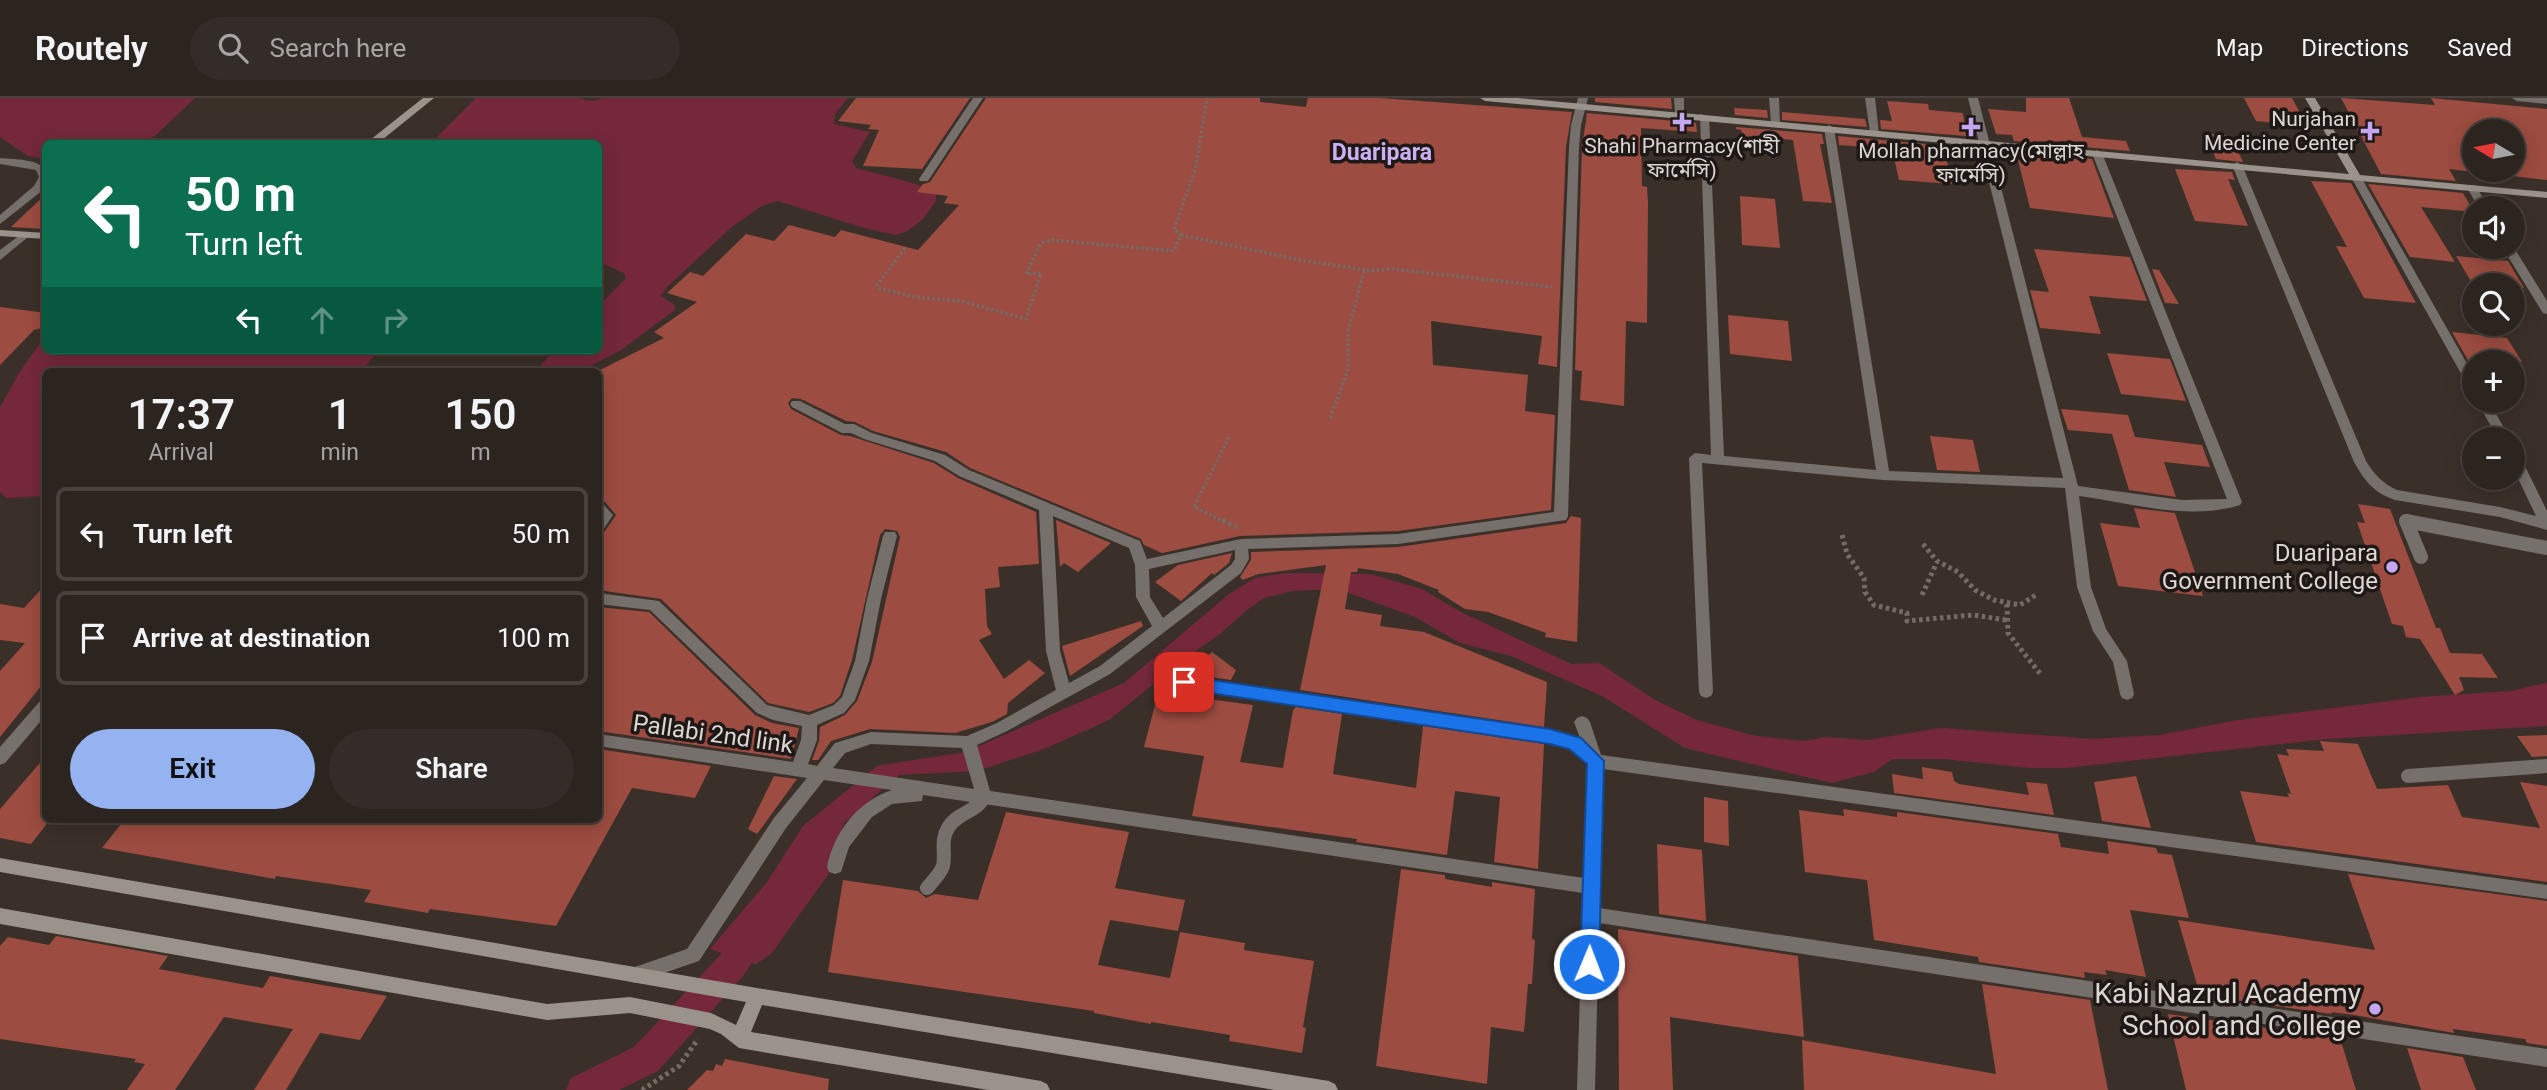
<!DOCTYPE html>
<meta charset="utf-8">
<style>
:root{--surface:#2c241f;--page:#342c28;--text:#f1f3f6;--muted:#a6a4a4;--line:#48413d;--accent:#95b2f1}
body{margin:0;font-family:Roboto,"Noto Sans Bengali",sans-serif;background:var(--page);color:var(--text);height:100vh;display:flex;flex-direction:column;font-size:26px;white-space:nowrap}
*{box-sizing:border-box;margin:0}
p{font-size:23px;color:var(--muted)}
.icon{flex:none;width:38px;height:38px;fill:none;stroke:currentColor;stroke-width:2;stroke-linecap:round;stroke-linejoin:round}
.map{position:relative;flex:1;overflow:hidden}
.details{position:absolute;left:42px;top:270px;width:560px;height:455px;display:flex;flex-direction:column;background:var(--surface);border-radius:10px;box-shadow:0 4px 18px #0003,0 0 0 2px var(--line)}
.details>*{flex:none}
.guide{position:absolute;left:42px;top:42px;width:560px;height:214px;border-radius:10px;box-shadow:0 4px 18px #0003,0 0 0 2px var(--line);background:#0b6e4f;color:#fff;overflow:hidden}
.needle{width:46px;rotate:280deg}
.buttons{position:absolute;left:2462px;top:21px;display:grid;gap:14px}
.buttons a{display:grid;place-items:center;width:63px;height:63px;border-radius:50%;background:var(--surface);box-shadow:0 4px 18px #0003,0 0 0 2px var(--line);font-size:35px}
.pin{position:absolute;display:grid;place-items:center;width:60px;height:60px;color:#fff;margin:-30px;border-radius:14px;box-shadow:0 4px 10px #0006}
.me{position:absolute;width:77px;margin:-38px;rotate:1deg;stroke-linejoin:round;filter:drop-shadow(0 0 5px #0008)}
.turn{display:flex;align-items:center;gap:24px;height:147px;padding:0 28px;font-size:32px}
.turn .icon{width:91px;height:91px;stroke-width:2.5}
.turn b{display:block;font-size:49px;line-height:60px}
.lanes{display:flex;align-items:center;height:66px;padding:0 28px;background:#0003;justify-content:center;gap:35px;direction:ltr}
.lanes .off{opacity:.35}
.eta{display:flex;justify-content:space-evenly;align-items:center;height:119px;text-align:center}
.eta b{font-size:42px;font-weight:600;line-height:49px}
.primary-button{display:flex;gap:14px;margin-top:auto;padding:14px 28px}
.primary-button a{flex:1;height:80px;border-radius:42px;background:var(--accent);color:#111;font-size:28px;font-weight:600;line-height:80px;text-align:center}
.primary-button a+a{background:var(--page);color:var(--text)}
ul{padding:0;list-style:none}
li{display:flex;align-items:center;gap:21px;height:94px;margin:0 14px 10px;padding:0 14px;border:4px solid var(--line);border-radius:10px}
li div{flex:1}
li b{display:block;font-size:26px}
li em{font-style:normal}
header{display:flex;align-items:center;gap:42px;box-sizing:border-box;height:98px;padding:0 35px;background:var(--surface);border-bottom:2px solid var(--line)}
header strong{font-size:33px}
nav{display:flex;gap:38px;margin-inline-start:auto;font-size:24px}
.search{width:490px;height:63px;background:var(--page);display:flex;align-items:center;gap:18px;box-sizing:border-box;padding:0 24px;border-radius:38px;color:var(--muted);font-size:26px}
.map>svg:first-child{display:block}
</style>
<header>
<strong>Routely</strong>
<div class="search"><svg class="icon" aria-label="search" viewBox="0 0 24 24"><circle cx="10" cy="10" r="6"/><path d="M15 15l6 6"/></svg>Search here</div>
<nav><a>Map</a><a>Directions</a><a>Saved</a></nav>
</header>
<div class="map">
<svg width="2547" height="992" viewBox="0 0 2547 992">
<rect width="100%" height="100%" fill="#3b3029"/>
<path fill="#75283b" d="M0,0H195L155,38L137,45L46,46L45,61L28,58L0,39Z
M476,0H576L593,3L602,0H848L835,16L834,26L870,34L852,63L856,70L906,83L936,93V103L923,121L906,134L895,137L864,130L778,103L762,108L733,128L668,188L660,198L675,207V212L621,252L581,273H535L555,252H598L599,208L626,180L624,175L599,164L598,46H430Z
M45,238L46,252H379L362,273H46L45,398L6,400L0,394V309L21,272Z
M1286,475L1370,476L1422,491L1461,514L1571,566L1599,565L1655,602L1697,622L1756,638L1805,643L1826,639L1868,642L1940,630L2093,641L2160,637L2238,622L2421,599L2510,593L2547,585V628L2327,641L2066,670H2030L1943,661H1892L1874,674L1831,685L1685,650L1602,598L1511,558L1460,545L1415,519L1338,491L1292,493L1264,500L1247,512L1220,536L1182,563L1109,622L1044,651L977,673L899,677L844,725L828,777L771,856L756,866L710,851L767,784L803,728L877,668L965,654L1124,585L1229,496L1255,480Z"/>
<g fill="none" stroke-linecap="round" stroke-linejoin="round">
<path fill="#75283b" fill-rule="evenodd" d="M756,819L767,824L772,834L743,878L658,973L619,992H566L571,980L634,949L721,856L745,824Z"/>
</g>
<path fill="#9c4c40" d="M856,0H970L922,71L863,68L879,32L868,31L871,27L838,23Z
M986,0H1260V4L1306,9L1308,0H1380L1572,14L1566,49L1557,269L1538,266L1542,238L1431,223L1433,267L1528,277L1525,313L1555,317L1551,412L1398,433L1240,438L1162,455L1144,447L1141,441L970,370L946,354L873,333L855,324L846,323L801,301L792,300L788,305L791,311L841,337L850,338L934,365L958,380L1036,414L1039,466L998,469L1000,489L985,491L987,528L992,536L979,542L1004,581L1029,562L1045,575L1008,605L1007,616L992,624L955,635L870,631L831,643L818,662H812L819,643L820,629L845,617L857,603L872,564L900,439L897,433L885,431L880,437L852,562L840,598L833,605L809,614L768,605L661,501L598,492V436L605,433L616,417L605,404L598,402V273L664,240L654,234L697,204L667,195L690,174L703,178L746,136L774,143L789,127L835,139L841,132L918,152L959,107L944,105L948,98L917,94L923,86L930,84Z
M1595,0H1671L1672,11L1595,4Z
M2026,0H2069L2082,39L2126,43L2130,53L2014,43L2012,37L1996,36L1988,11L2026,14Z
M2244,0H2292L2307,28L2256,23Z
M2341,0L2435,7L2431,0L2547,11V82L2513,78V33H2474V74L2449,71L2456,83L2381,76Z
M1887,3L1928,6L1929,12L1963,15L1966,38L1881,31L1880,22L1892,23Z
M1734,10L1767,12L1768,20L1735,17Z
M1782,14L1865,21L1867,29L1782,22Z
M1587,15L1696,25L1697,34L1641,30L1642,88L1647,89L1648,105L1647,225L1626,223L1624,308L1580,302L1582,273L1575,272L1582,49Z
M1736,29L1822,36L1824,46H1820L1832,105L1803,103L1793,42L1743,38L1741,32L1736,31Z
M2204,35L2231,38L2243,64L2216,61Z
M1838,38L1968,50V52L1944,49L1952,86L1899,82L1892,51L1839,47Z
M2016,54L2092,61L2114,120L2030,110Z
M2175,71L2232,74L2235,82L2228,81L2248,128L2195,123Z
M2311,83L2351,85L2416,205L2364,200L2336,148L2347,149Z
M2368,86L2463,95L2474,114L2421,109L2455,164L2410,159Z
M46,96V131L11,129Z
M1740,98L1775,101L1780,150L1742,147Z
M2034,151L2130,159L2147,203L2089,198L2101,236L2040,230L2030,192L2049,194Z
M2456,158L2508,163L2524,190L2472,185Z
M2152,171L2159,172L2179,206L2165,205Z
M0,209L46,215V229L34,232L0,267Z
M1728,217L1788,223L1792,263L1730,256Z
M2452,234L2507,240L2522,264H2469Z
M2107,255L2170,261L2186,303L2121,296Z
M2061,311L2128,317L2135,339L2202,347L2210,369L2164,364L2176,399L2129,392L2112,336L2068,332Z
M1930,338L1973,342L1980,374L1937,372Z
M2358,406L2390,411L2436,530H2440L2450,555L2482,556L2498,580L2459,579L2464,592L2455,597L2420,541L2406,539L2403,528L2392,526L2357,424L2365,425Z
M2134,410L2175,415L2203,498L2118,488L2100,425L2140,430Z
M1571,418L1581,420L1577,544L1545,539L1546,535L1516,524L1488,514L1465,511L1438,494L1439,492L1398,476L1358,470L1357,474H1351L1345,511L1382,517L1380,528L1424,534L1547,584L1544,629L1300,592L1326,467L1258,476L1243,482L1240,479L1251,462V454L1398,449L1566,425Z
M1056,422L1111,445L1078,474L1064,465L1060,469Z
M1232,455L1229,465L1214,477L1212,475L1181,503L1155,484L1178,467Z
M46,486V582L0,639V573L25,545L0,542V506L24,510Z
M598,509L649,514L755,617L772,625L799,630L791,661L598,633Z
M1141,523L1143,528L1070,578L1062,548Z
M1212,554L1236,572L1231,582L1204,578L1194,571Z
M1170,596L1253,607L1240,664L1283,670L1293,612L1296,609L1342,616L1333,676L1416,690L1423,628L1544,646L1538,771L1494,764L1500,699L1455,693L1447,757L1356,744L1357,741L1192,718L1204,658L1144,649L1156,603L1168,604Z
M2547,637V658L2532,659L2517,638Z
M2320,643L2358,646L2377,691L2448,687L2462,719L2540,730L2520,684L2547,688V784L2256,744L2240,693L2289,699L2287,695L2291,696L2277,656L2289,658L2286,651L2324,653Z
M598,651L711,668L695,700L632,690L556,828L430,811L428,815L364,804L371,792L276,778L275,781L102,750L125,721H598Z
M46,658V727L31,746L0,740V711Z
M1922,669L1952,674L1954,683L1959,686L2029,697L2026,684L2047,686L2054,717L1894,695L1892,676L1923,681Z
M774,678L797,681L757,736L748,731Z
M2136,678L2151,730L2102,723L2094,684Z
M1704,699L1728,703L1729,748L1704,744Z
M1843,711L1897,719V714L2058,736L2061,749L2109,756L2107,743L2156,750L2158,755L2172,757L2189,820L2130,812L2146,879L2105,872L2107,877L2084,874L2085,880L1979,864L1978,859L1874,842L1867,782L1805,774L1799,712L1844,718Z
M1006,714L1129,734L1115,790L1185,802L1178,833L1110,822L1098,867L1170,880L1180,834L1245,845L1244,852L1314,863L1303,929L1306,930L1302,955L1229,943L1230,937L1151,924V926L1094,915V913L828,874L843,782L918,793L926,800L935,796L978,802Z
M1657,746L1702,752L1706,823L1659,816Z
M1401,771L1445,777V781L1492,789V784L1535,791L1532,841L1535,842L1532,886H1528L1524,934L1491,929L1487,986L1376,968Z
M2348,776L2547,803V948L2527,945L2525,941L2453,931L2454,935L2354,917L2331,914L2332,916L2200,897L2178,822L2375,852Z
M1618,831L1798,858L1804,939L1670,919L1673,992H1619Z
M56,838L168,858L159,871L263,890L270,878L387,898L360,942L320,935L286,992H254L293,931L224,919L175,992H127L145,966L134,964L136,961L0,941V848L8,839L49,847Z
M1982,886L2090,902L2108,992H1804L1802,942L1996,976Z
M2168,916L2340,940L2356,992H2186Z
M2407,950L2463,959L2476,992H2421Z
M725,961L829,981L828,992H687L707,972L713,973L716,966L722,968Z"/>
<g fill="none" stroke-linecap="round" stroke-linejoin="round">
<path stroke="#756b65" stroke-width="3.5" stroke-dasharray="2.5 2.5" stroke-linecap="butt" d="M1181,137L1300,162L1366,172
M905,150L877,187L878,190L915,199L961,203L1026,221L1041,175L1026,176L1041,145L1051,142L1174,153L1181,137L1174,132L1196,68L1207,0
M1330,320L1348,272V234L1364,173L1393,171L1552,189
M1225,424L1194,409L1230,337"/>
<path stroke="#756b65" stroke-width="5" stroke-dasharray="3.5 3.5" stroke-linecap="butt" d="M1222,422L1237,429
M1842,437L1847,456L1864,480L1865,494L1874,507L1907,515V523L1973,517L2006,522
M1923,446L1937,463L1958,474L1975,492L1994,502L2020,507L2036,497
M1922,497L1937,464
M2007,506L2008,535L2042,578
M642,992L679,968L698,941"/>
<path stroke="#75706b" stroke-width="10" d="M2406,424H2409"/>
<path stroke="#75706b" stroke-width="14" d="M2421,459L2406,423L2547,450
M2408,678L2547,668
M927,790C932,784 941,775 943,768C946,755 940,743 948,730C956,715 977,714 984,699"/>
<path fill="#75706b" fill-rule="evenodd" d="M973,0H983L928,83H920L919,81Z
M1578,0H1588L1581,27L1579,49L1568,418L1566,422L1398,446L1248,451L1249,461L1241,475L1110,576L1007,633L977,647L990,693L1584,780L1587,666L1570,650L1550,644L1184,590L1179,588L1177,584L1179,580L1184,578L1550,632L1580,640L1574,624L1577,620L1582,618L1587,620L1590,624L1601,657L2547,787V801L1603,671L1599,810L2547,951V969L1599,825L1595,992H1577L1583,795L923,697L922,703L892,706L872,719L849,749L841,774L835,776L829,774L827,769C834,734 858,703 892,692L824,682L786,730L699,863L635,885L629,883L626,877L629,871L687,851L774,720L807,680L598,648V636L793,664L801,642L802,628L773,622L757,615L650,512L598,506V495L659,503L767,607L809,617L834,607L842,599L855,563L867,501L883,438L885,434H895L897,438L881,501L869,563L855,602L844,615L817,627V642L808,666L817,668L835,645L871,634L967,638L997,625L1056,592L1046,553L1039,412L959,378L935,363L864,341L851,335H842L792,309L790,306L792,303H800L845,326H854L872,335L945,357L969,372L1140,443L1147,461L1241,441L1398,436L1554,414L1569,49L1571,27ZM1053,418L1129,450L1135,467L1136,499L1152,528L1100,568L1069,585L1060,553ZM1235,452V461L1231,467L1163,520L1150,499L1149,471ZM871,646L962,650L974,691L833,670L845,655Z
M1674,0H1684V18L1675,16Z
M1769,0H1779L1780,27L1771,25Z
M1865,0H1875L1879,36L1870,34Z
M1968,0H1978L2078,388L2182,402L2227,401L2092,55L2097,52L2102,55L2242,404L2240,407C2190,423 2130,405 2079,398L2091,489L2106,531L2127,563L2134,596L2132,600L2127,602L2122,600L2120,596L2113,564L2093,533L2077,489L2065,390L1883,382L1702,365L1713,594L1711,598L1706,600L1701,598L1699,594L1689,360L1695,355L1711,357L1700,16L1709,18L1724,358L1876,372L1824,30L1829,27L1834,30L1889,373L2063,380Z
M2512,0H2547V6L2517,3Z
M0,60C20,62 60,60 43,92L0,126V117L34,88L39,79L36,72L0,66Z
M2237,64L2242,67L2366,363C2374,376 2383,386 2397,392L2500,409L2536,418L2513,370V352L2518,354L2547,413V432L2500,419L2395,402C2374,395 2364,382 2354,364L2232,67Z
M2356,76L2361,79L2474,278V292L2468,288L2351,79Z
M2472,87L2476,88L2489,110H2479L2467,90Z
M24,134L30,137L28,139L0,162V152Z
M2513,148L2547,203V216L2543,215L2502,149Z
M2477,303H2489L2510,341H2498Z
M598,404L603,406L613,417L603,432L598,433Z
M46,600V617L5,665L0,667V649L41,602Z"/>
<path fill="#9a938b" fill-rule="evenodd" d="M423,0H434L377,46H365Z
M1480,0H1518L2349,76L2305,0H2315L2360,77L2547,94V100L1485,3Z
M0,132L46,135V141L0,138Z
M0,760L757,890L1329,983L1335,986L1338,992H1275L762,907L751,934L1041,983L1047,986L1050,992H988L739,950L721,936L710,931L630,915L547,922L0,826V810L547,906L630,899L711,915L736,927L746,904L0,774Z"/>
</g>
<path fill="#1a73e8" stroke="#114b97" stroke-width="2" d="M1184,578L1550,631L1581,640L1604,663L1599,866L1596,873L1589,875L1583,873L1580,866L1587,666L1569,651L1550,646L1184,591L1178,589L1175,584L1178,580Z"/>
<g fill="#c5a6f0" stroke="#1e1916" stroke-width="2.5">
<path d="M1678.5 13.5h7v7h7v7h-7v7h-7v-7h-7v-7h7z"/>
<path d="M1967.5 18.5h7v7h7v7h-7v7h-7v-7h-7v-7h7z"/>
<path d="M2366.5 22.5h7v7h7v7h-7v7h-7v-7h-7v-7h7z"/>
<circle cx="2392" cy="469" r="7"/>
<circle cx="2375" cy="911" r="7"/>
</g>
<g text-anchor="middle" dominant-baseline="central" stroke-width="7" stroke-linejoin="round" paint-order="stroke">
<g font-size="21" fill="#ded6d2" stroke="#1e1916">
<text x="2356" y="21" text-anchor="end">Nurjahan<tspan x="2356" dy="24">Medicine Center</tspan></text>
<text x="1682" y="48">Shahi Pharmacy(শাহী<tspan x="1682" dy="24">ফার্মেসি)</tspan></text>
<text x="1971" y="53">Mollah pharmacy(মোল্লাহ<tspan x="1971" dy="24">ফার্মেসি)</tspan></text>
</g>
<g font-size="23" font-weight="bold" fill="#cbaff3" stroke="#1e1916">
<text x="1382" y="54">Duaripara</text>
</g>
<g font-size="24" fill="#ded6d2" stroke="#1e1916" text-anchor="end">
<text x="2378" y="455">Duaripara<tspan x="2378" dy="28">Government College</tspan></text>
</g>
<g font-size="24" fill="#ded6d2" stroke="#1e1916">
<text transform="translate(713 636) rotate(8)">Pallabi 2nd link</text>
</g>
<g font-size="28" fill="#ded6d2" stroke="#1e1916" text-anchor="end">
<text x="2361" y="895">Kabi Nazrul Academy<tspan x="2361" dy="32">School and College</tspan></text>
</g>
</g>
</svg>
<div class="buttons">
<a><svg class="needle" viewBox="-14 -14 28 28"><path d="M0-13l5 13h-10z" fill="#e53935"/><path d="M0 13l5-13h-10z" fill="#a6a4a4"/></svg></a>
<a><svg class="icon" aria-label="sound" viewBox="0 0 24 24"><path d="M4 9h4l5-4v14l-5-4H4zM17 9q2 3 0 6"/></svg></a>
<a><svg class="icon" aria-label="search" viewBox="0 0 24 24"><circle cx="10" cy="10" r="6"/><path d="M15 15l6 6"/></svg></a>
<a>+</a>
<a>−</a>
</div>
<div class="pin" style="left:1184px;top:584px;background:#d93025"><svg class="icon" aria-label="arrive" viewBox="0 0 24 24"><path d="M6 21V4h12l-3 4 3 4H6"/></svg></div>
<svg class="me" style="left:1589px;top:866px" viewBox="-20 -20 40 40"><circle r="17" fill="#1a73e8" stroke="#fff" stroke-width="3"/><path d="M0-11L8 9 0 5-8 9z" fill="#fff"/></svg>
<div class="guide">
<div class="turn"><svg class="icon" aria-label="left" viewBox="0 0 24 24"><path d="M17 20v-9H6M10 6l-5 5 5 5"/></svg><div><b>50 m</b>Turn left</div></div>
<div class="lanes"><svg class="icon" aria-label="left" viewBox="0 0 24 24"><path d="M17 20v-9H6M10 6l-5 5 5 5"/></svg><svg class="icon off" aria-label="ahead" viewBox="0 0 24 24"><path d="M12 20V5M6 11l6-6 6 6"/></svg><svg class="icon off" aria-label="right" viewBox="0 0 24 24"><path d="M7 20v-9h11M14 6l5 5-5 5"/></svg></div>
</div>
<section class="details">
<div class="eta">
<div><b>17:37</b><p>Arrival</p></div>
<div><b>1</b><p>min</p></div>
<div><b>150</b><p>m</p></div>
</div>
<ul>
<li><svg class="icon" aria-label="left" viewBox="0 0 24 24"><path d="M17 20v-9H6M10 6l-5 5 5 5"/></svg><div><b>Turn left</b></div><em>50 m</em></li>
<li><svg class="icon" aria-label="arrive" viewBox="0 0 24 24"><path d="M6 21V4h12l-3 4 3 4H6"/></svg><div><b>Arrive at destination</b></div><em>100 m</em></li>
</ul>
<div class="primary-button"><a>Exit</a><a>Share</a></div>
</section>
</div>
